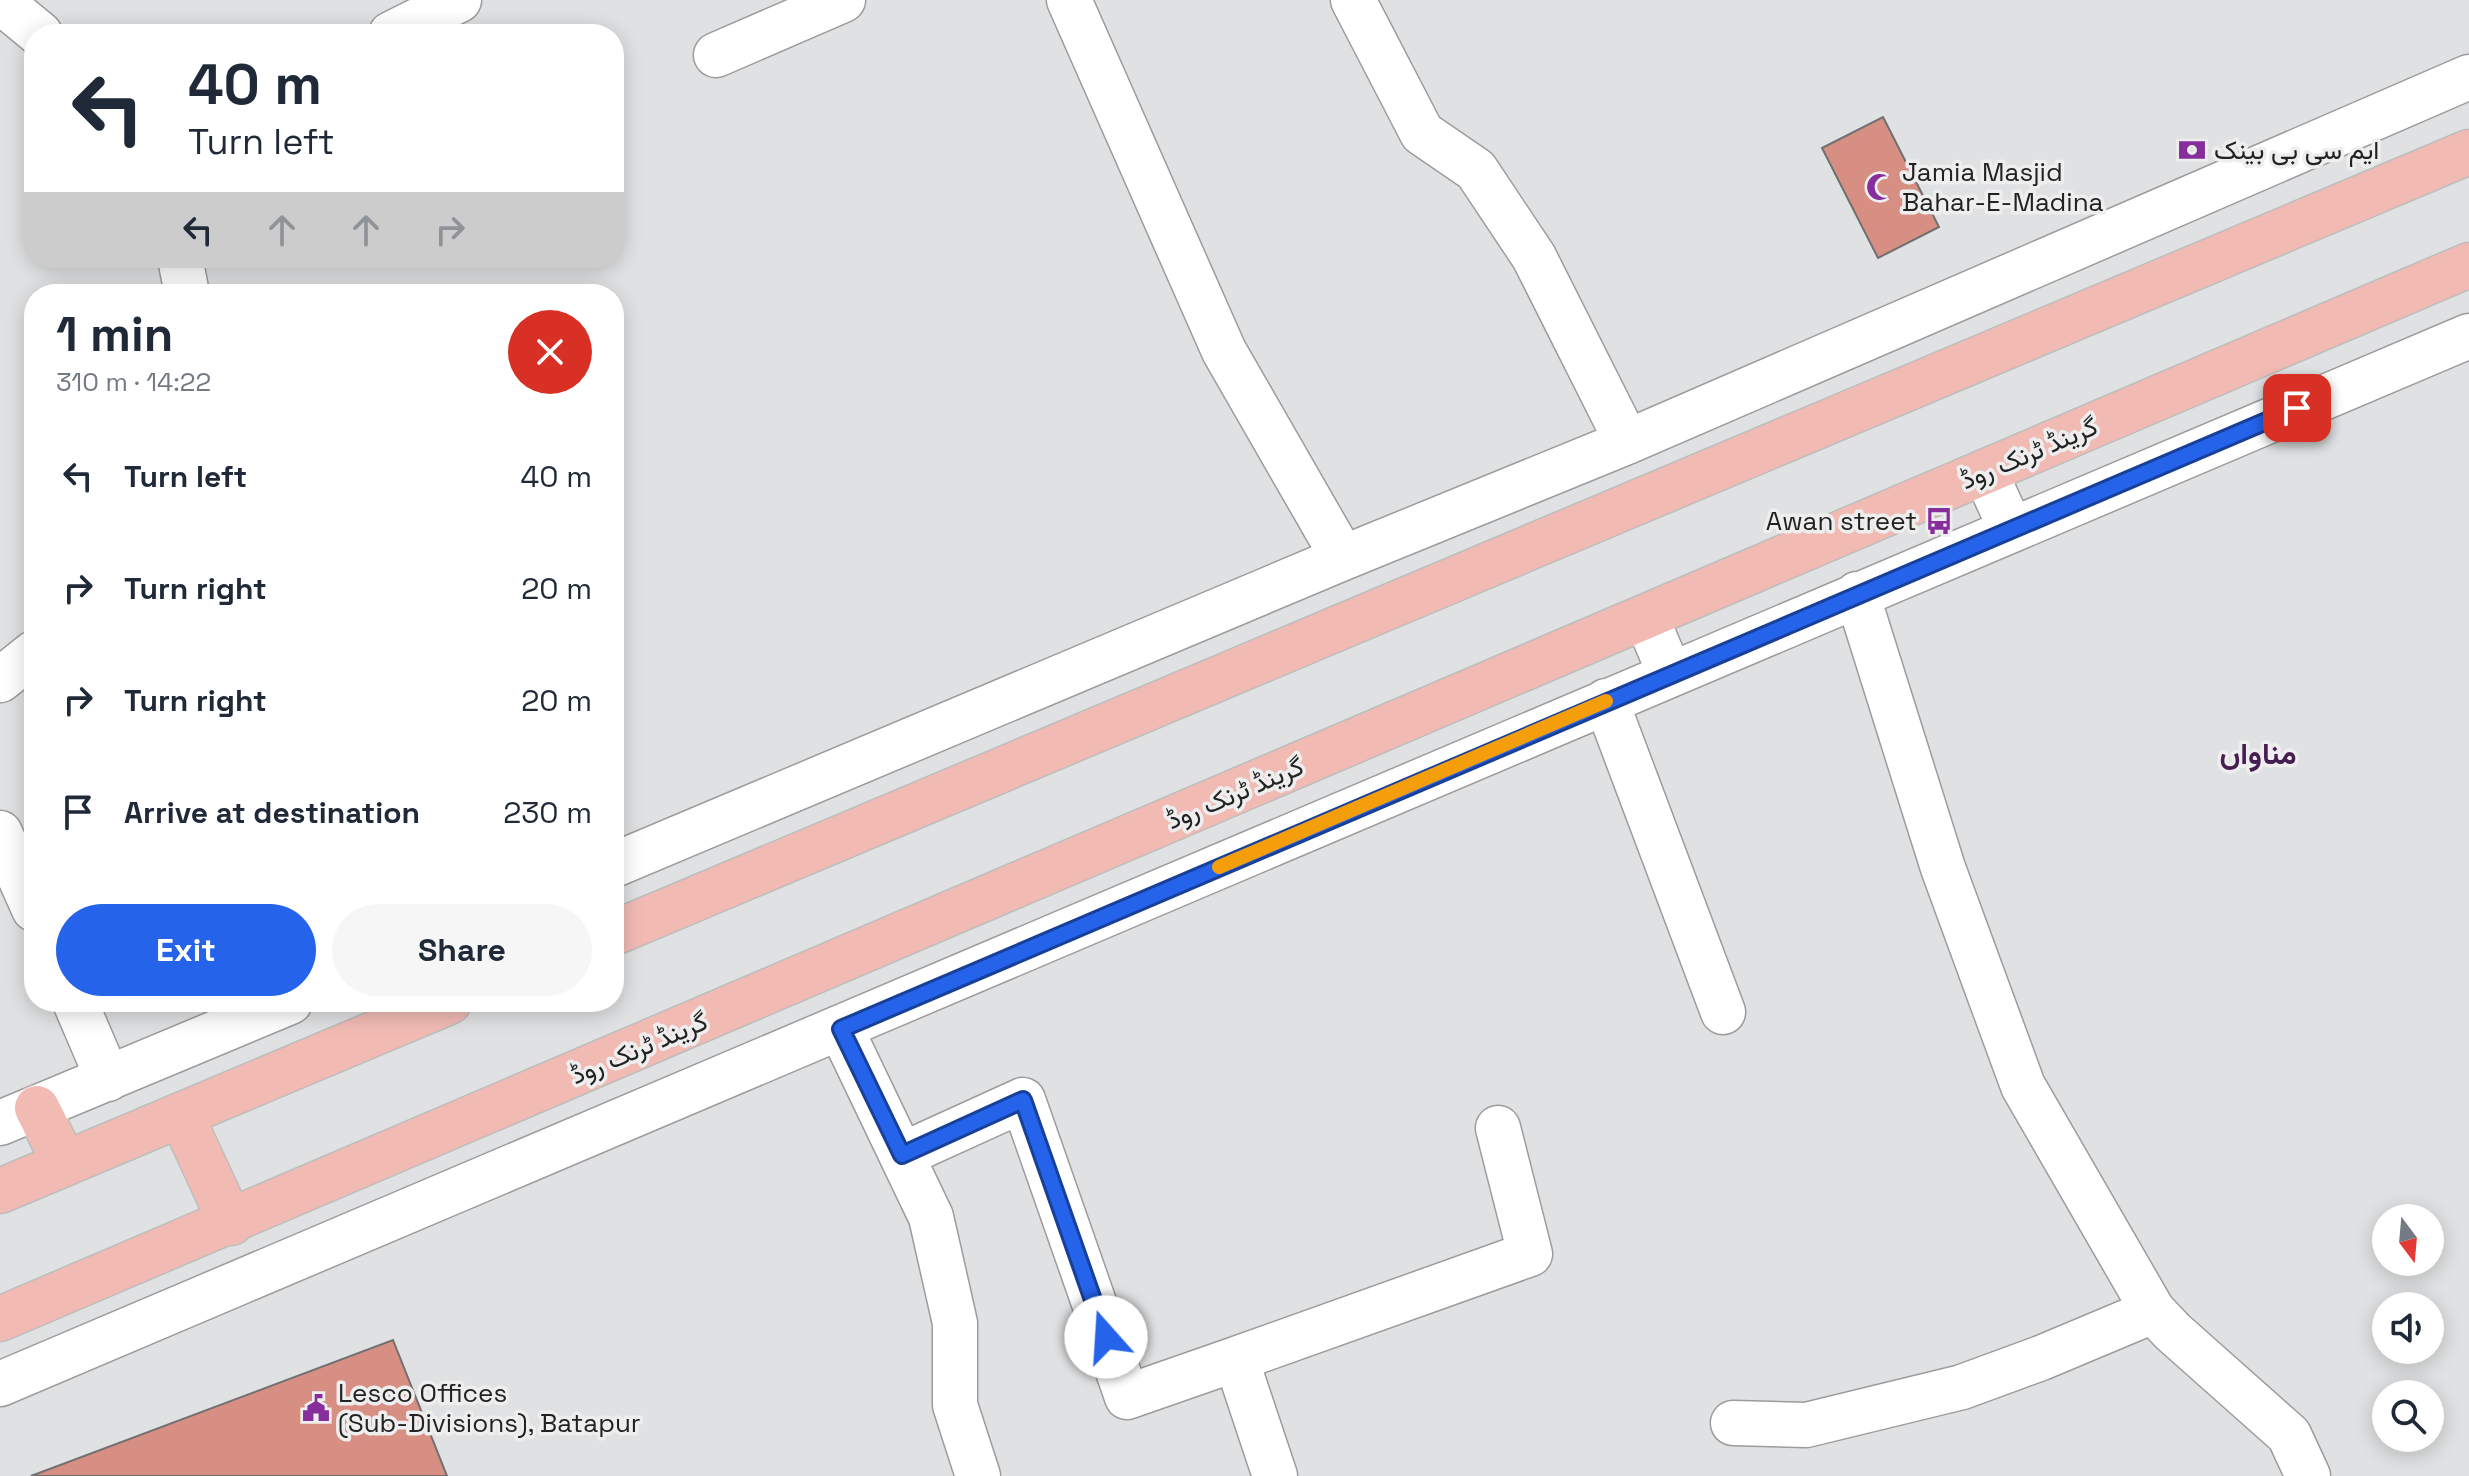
<!DOCTYPE html>
<meta charset="utf-8">
<style>
:root{--surface:#fff;--page:#f6f6f7;--text:#1f2937;--muted:#747a83;--accent:#2563eb}
body{margin:0;font-family:"Space Grotesk",Vazirmatn,sans-serif;background:var(--page);color:var(--text);height:100vh;display:flex;flex-direction:column;font-size:30px;white-space:nowrap}
*{box-sizing:border-box;margin:0}
p{font-size:26px;color:var(--muted)}
.icon{flex:none;width:44px;height:44px;fill:none;stroke:currentColor;stroke-width:2;stroke-linecap:round;stroke-linejoin:round}
.map{position:relative;flex:1;overflow:hidden}
.panel{position:absolute;left:24px;top:284px;width:600px;height:728px;display:flex;flex-direction:column;background:var(--surface);border-radius:32px;box-shadow:0 4px 20px #0003}
.panel>*{flex:none}
.guide{position:absolute;left:24px;top:24px;width:600px;height:244px;border-radius:32px;box-shadow:0 4px 20px #0003;background:#fff;color:var(--text);overflow:hidden}
.needle{width:52px;rotate:164deg}
.buttons{position:absolute;left:2372px;top:1204px;display:grid;gap:16px}
.buttons a{display:grid;place-items:center;width:72px;height:72px;border-radius:50%;background:var(--surface);box-shadow:0 4px 20px #0003;font-size:40px}
.pin{position:absolute;display:grid;place-items:center;width:68px;height:68px;color:#fff;margin:-34px;border-radius:16px;box-shadow:0 4px 12px #0006}
.me{position:absolute;width:88px;margin:-44px;rotate:341deg;stroke-linejoin:round;filter:drop-shadow(0 0 6px #0008)}
.turn{display:flex;align-items:center;gap:28px;height:168px;padding:0 32px;font-size:36px}
.turn .icon{width:104px;height:104px;stroke-width:2.5}
.turn b{display:block;font-size:56px;line-height:68px}
.lanes{display:flex;align-items:center;height:76px;padding:0 32px;background:#0003;justify-content:center;gap:40px;direction:ltr}
.lanes .off{opacity:.35}
.round{display:grid;place-items:center;flex:none;width:84px;height:84px;border-radius:42px;background:var(--page)}
.head{display:flex;align-items:center;justify-content:space-between;height:136px;padding:0 32px}
h1{font-size:48px;font-weight:800;line-height:60px}
.cta{display:flex;gap:16px;margin-top:auto;padding:16px 32px}
.cta a{flex:1;height:92px;border-radius:48px;background:var(--accent);color:#fff;font-size:32px;font-weight:800;line-height:92px;text-align:center}
.cta a+a{background:var(--page);color:var(--text)}
ul{padding:0;list-style:none}
li{display:flex;align-items:center;gap:24px;height:112px;padding:0 32px}
li div{flex:1}
li b{display:block;font-size:30px}
li em{font-style:normal}
.map>svg:first-child{display:block}
</style>
<div class="map">
<svg width="2469" height="1476" viewBox="0 0 2469 1476">
<rect width="100%" height="100%" fill="#e0e1e2"/>
<path fill="#d78f83" stroke="#717070" stroke-width="2" d="M1883,117L1939,227L1878,258L1822,148Z
M393,1340L447,1476H31Z"/>
<g fill="none" stroke-linecap="round" stroke-linejoin="round">
<g stroke="#9c9c9d" stroke-width="47">
<path id="street" d="M1069,0L1224,351L1343,558
M1353,0L1422,133L1476,170L1534,257L1627,442
M0,1L40,34
M391,34L459,0
M716,55L843,0
M180,258L187,294
M1985,472L2011,529
M1857,594L1943,868L2023,1086L2153,1311L2173,1332L2289,1435L2308,1476
M1646,617L1670,674
M0,680L34,653
M1606,701L1723,1012
M0,833L34,909
M614,865L1343,558L1627,442L2469,77
M75,1002L108,1079
M841,1029L931,1217L955,1323V1405L978,1476
M0,1123L290,1002
M902,1155L1023,1100L1127,1397L1236,1359L1275,1476
M1236,1359L1530,1254L1498,1128
M0,1384L2469,336
M1733,1423L1806,1425L1962,1387L2041,1358L2153,1311"/>
</g>
<g stroke="#bdbdbd" stroke-width="47">
<path id="highway" d="M614,933L2469,152
M37,1108L65,1164
M181,1115L231,1223
M0,1191L449,1002
M0,1319L2469,265"/>
</g>
<use href="#street" stroke="#fff" stroke-width="44"/>
<use href="#highway" stroke="#f1bbb4" stroke-width="44"/>
</g>
<g fill="none" stroke-linecap="round" stroke-linejoin="round">
<g stroke="#184099" stroke-width="20">
<path id="route" d="M1106,1337L1023,1100L902,1155L841,1029L2297,408"/>
</g>
<use href="#route" stroke="#2563eb" stroke-width="14"/>
<path stroke="#f59e0b" stroke-width="14" d="M1219,867L1606,701"/>
</g>
<defs>
<g id="bank-bare" transform="scale(2.16)"><path d="M-6-4H6V4H-6ZM0-2.3a2.3 2.3 0 1 0 0 4.6a2.3 2.3 0 1 0 0-4.6Z" fill="#862e9b" stroke="#eeeeef" stroke-width="2.5" paint-order="stroke"/></g>
<g id="mosque-bare" transform="scale(2.16)"><path d="M3.5-4.9A6 6 0 1 0 3.5 4.9A5 5 0 1 1 3.5-4.9Z" fill="#862e9b" stroke="#eeeeef" stroke-width="2.5" paint-order="stroke"/></g>
<g id="bus-bare" transform="scale(2.16)"><path d="M-5-6H5V4H4V6H2V4H-2V6H-4V4H-5ZM-3.5-4V0h7V-4ZM-3.5 1.2v1.5H-2V1.2ZM2 1.2v1.5H3.5V1.2Z" fill="#862e9b" stroke="#eeeeef" stroke-width="2.5" paint-order="stroke"/></g>
<g id="civic-bare" transform="scale(2.16)"><path d="M-.6-6.5H3V-4.5H.6V-3L4-1V1h2V6H-6V1h2V-1L-.6-3ZM-1.2 2.5V6h2.4V2.5Z" fill="#862e9b" stroke="#eeeeef" stroke-width="2.5" paint-order="stroke"/></g>
</defs>
<g fill-rule="evenodd">
<use href="#bank-bare" x="2192" y="150"/>
<use href="#mosque-bare" x="1880" y="187"/>
<use href="#bus-bare" x="1939" y="521"/>
<use href="#civic-bare" x="316" y="1408"/>
</g>
<g text-anchor="middle" dominant-baseline="central" stroke-width="7" stroke-linejoin="round" paint-order="stroke">
<g font-size="26" fill="#222" stroke="#eeeeef" text-anchor="start">
<text x="2214" y="150">ایم سی بی بینک</text>
<text x="1902" y="172">Jamia Masjid<tspan x="1902" dy="30">Bahar-E-Madina</tspan></text>
<text x="1917" y="521" text-anchor="end">Awan street</text>
<text x="338" y="1393">Lesco Offices<tspan x="338" dy="30">(Sub-Divisions), Batapur</tspan></text>
</g>
<g font-size="26" fill="#222" stroke="#eeeeef">
<text transform="translate(2029 453) rotate(-23)">گرینڈ ٹرنک روڈ</text>
<text transform="translate(1235 793) rotate(-23)">گرینڈ ٹرنک روڈ</text>
<text transform="translate(639 1048) rotate(-23)">گرینڈ ٹرنک روڈ</text>
</g>
<g font-size="30" font-weight="bold" fill="#471e52" stroke="#eeeeef">
<text x="2258" y="753">مناواں</text>
</g>
</g>
</svg>
<div class="buttons">
<a><svg class="needle" viewBox="-14 -14 28 28"><path d="M0-13l5 13h-10z" fill="#e53935"/><path d="M0 13l5-13h-10z" fill="#747a83"/></svg></a>
<a><svg class="icon" aria-label="sound" viewBox="0 0 24 24"><path d="M4 9h4l5-4v14l-5-4H4zM17 9q2 3 0 6"/></svg></a>
<a><svg class="icon" aria-label="search" viewBox="0 0 24 24"><circle cx="10" cy="10" r="6"/><path d="M15 15l6 6"/></svg></a>
</div>
<div class="pin" style="left:2297px;top:408px;background:#d93025"><svg class="icon" aria-label="arrive" viewBox="0 0 24 24"><path d="M6 21V4h12l-3 4 3 4H6"/></svg></div>
<svg class="me" style="left:1106px;top:1337px" viewBox="-20 -20 40 40"><circle r="19" fill="#fff"/><path d="M0-13L10 11 0 6-10 11z" fill="#2563eb"/></svg>
<div class="guide">
<div class="turn"><svg class="icon" aria-label="left" viewBox="0 0 24 24"><path d="M17 20v-9H6M10 6l-5 5 5 5"/></svg><div><b>40 m</b>Turn left</div></div>
<div class="lanes"><svg class="icon" aria-label="left" viewBox="0 0 24 24"><path d="M17 20v-9H6M10 6l-5 5 5 5"/></svg><svg class="icon off" aria-label="ahead" viewBox="0 0 24 24"><path d="M12 20V5M6 11l6-6 6 6"/></svg><svg class="icon off" aria-label="ahead" viewBox="0 0 24 24"><path d="M12 20V5M6 11l6-6 6 6"/></svg><svg class="icon off" aria-label="right" viewBox="0 0 24 24"><path d="M7 20v-9h11M14 6l5 5-5 5"/></svg></div>
</div>
<section class="panel">
<div class="head"><div><h1>1 min</h1><p>310 m · 14:22</p></div><a class="round" style="background:#d93025;color:#fff"><svg class="icon" aria-label="close" viewBox="0 0 24 24"><path d="M6 6l12 12M18 6L6 18"/></svg></a></div>
<ul>
<li><svg class="icon" aria-label="left" viewBox="0 0 24 24"><path d="M17 20v-9H6M10 6l-5 5 5 5"/></svg><div><b>Turn left</b></div><em>40 m</em></li>
<li><svg class="icon" aria-label="right" viewBox="0 0 24 24"><path d="M7 20v-9h11M14 6l5 5-5 5"/></svg><div><b>Turn right</b></div><em>20 m</em></li>
<li><svg class="icon" aria-label="right" viewBox="0 0 24 24"><path d="M7 20v-9h11M14 6l5 5-5 5"/></svg><div><b>Turn right</b></div><em>20 m</em></li>
<li><svg class="icon" aria-label="arrive" viewBox="0 0 24 24"><path d="M6 21V4h12l-3 4 3 4H6"/></svg><div><b>Arrive at destination</b></div><em>230 m</em></li>
</ul>
<div class="cta"><a>Exit</a><a>Share</a></div>
</section>
</div>
